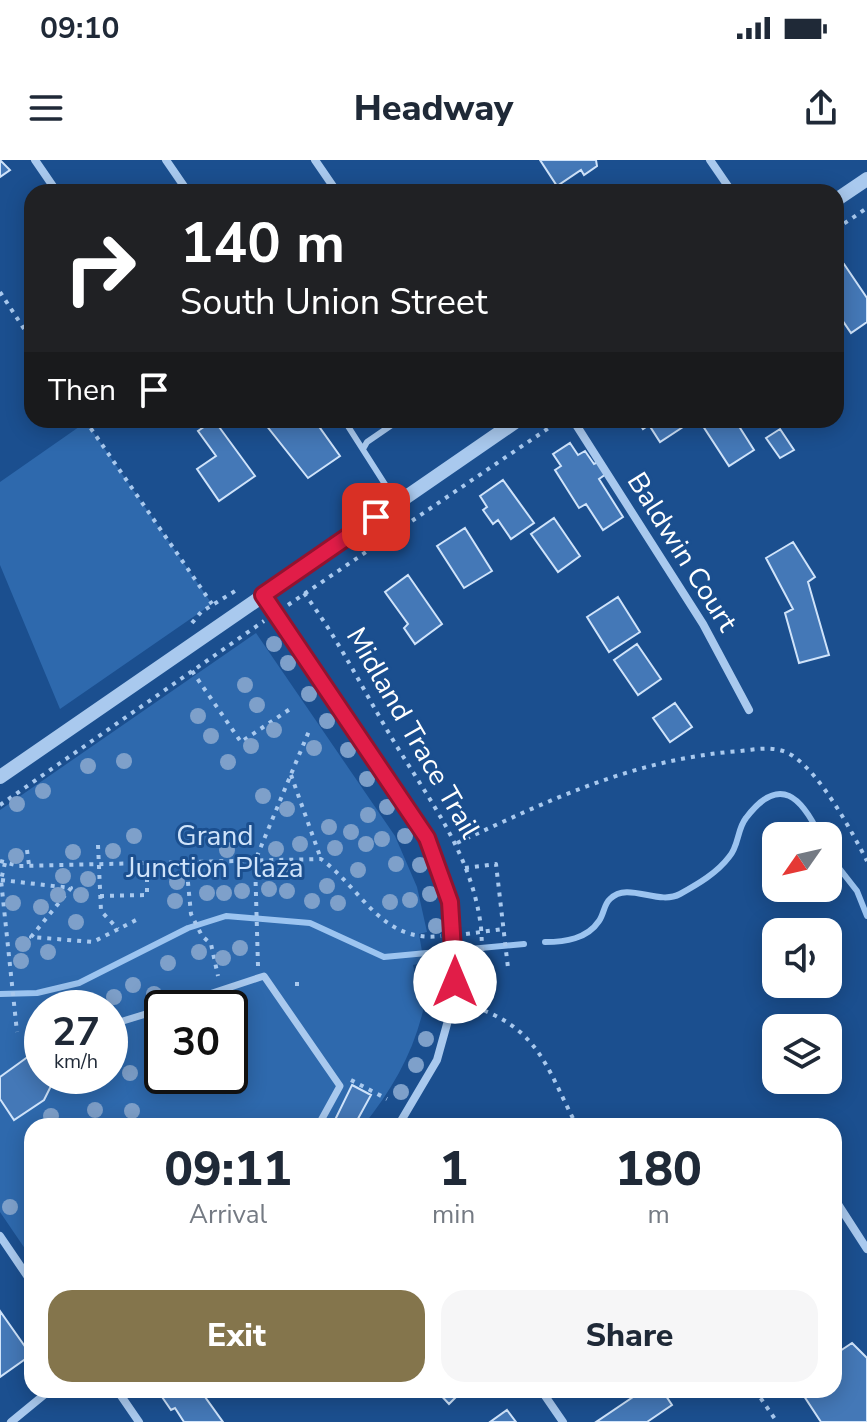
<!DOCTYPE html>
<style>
:root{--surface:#fff;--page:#f6f6f7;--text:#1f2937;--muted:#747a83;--accent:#84754c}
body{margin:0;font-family:"Nunito Sans",sans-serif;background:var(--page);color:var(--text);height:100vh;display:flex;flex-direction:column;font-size:30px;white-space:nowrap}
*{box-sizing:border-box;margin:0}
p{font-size:26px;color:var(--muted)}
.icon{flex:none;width:44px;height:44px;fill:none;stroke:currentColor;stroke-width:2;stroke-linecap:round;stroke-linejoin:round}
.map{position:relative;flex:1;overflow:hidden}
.drawer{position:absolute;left:24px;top:958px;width:818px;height:280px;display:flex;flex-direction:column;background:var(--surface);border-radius:24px;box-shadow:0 4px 20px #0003}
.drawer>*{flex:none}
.top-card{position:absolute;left:24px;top:24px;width:820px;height:244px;border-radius:24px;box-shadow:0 4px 20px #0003;background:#202124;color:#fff;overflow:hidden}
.needle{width:52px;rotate:236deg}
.buttons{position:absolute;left:762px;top:662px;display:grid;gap:16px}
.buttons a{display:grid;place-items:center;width:80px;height:80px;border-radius:16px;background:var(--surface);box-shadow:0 4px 20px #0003;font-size:40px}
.speed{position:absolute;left:24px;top:830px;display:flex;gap:16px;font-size:40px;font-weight:700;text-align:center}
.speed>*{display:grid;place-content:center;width:104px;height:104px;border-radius:50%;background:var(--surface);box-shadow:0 4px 20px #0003;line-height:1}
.speed small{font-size:20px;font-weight:400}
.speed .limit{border:4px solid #111;border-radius:12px;background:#fff;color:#111}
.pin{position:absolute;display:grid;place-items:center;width:68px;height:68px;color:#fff;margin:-34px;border-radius:16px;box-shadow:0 4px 12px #0006}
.me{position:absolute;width:88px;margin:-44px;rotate:0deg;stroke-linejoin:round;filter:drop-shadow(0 0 6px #0008)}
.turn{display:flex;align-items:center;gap:28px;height:168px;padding:0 24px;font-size:36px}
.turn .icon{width:104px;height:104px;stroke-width:2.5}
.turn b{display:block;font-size:56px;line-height:68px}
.then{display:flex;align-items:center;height:76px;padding:0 24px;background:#0003;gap:16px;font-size:30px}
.eta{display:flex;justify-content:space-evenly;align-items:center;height:136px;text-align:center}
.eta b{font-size:48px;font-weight:800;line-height:56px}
.cta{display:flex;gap:16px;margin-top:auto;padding:16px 24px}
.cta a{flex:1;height:92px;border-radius:24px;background:var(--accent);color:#fff;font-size:32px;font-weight:800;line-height:92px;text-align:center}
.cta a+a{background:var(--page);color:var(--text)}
.status{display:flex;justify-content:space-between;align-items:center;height:56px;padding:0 40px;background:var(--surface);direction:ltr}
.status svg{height:22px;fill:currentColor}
header{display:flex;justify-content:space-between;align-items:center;height:104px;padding:0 24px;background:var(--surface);font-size:36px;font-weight:800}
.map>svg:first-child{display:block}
</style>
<div class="status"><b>09:10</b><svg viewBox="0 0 49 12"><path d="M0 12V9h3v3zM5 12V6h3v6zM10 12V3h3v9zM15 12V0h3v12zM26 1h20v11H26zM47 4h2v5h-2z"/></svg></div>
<header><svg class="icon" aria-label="menu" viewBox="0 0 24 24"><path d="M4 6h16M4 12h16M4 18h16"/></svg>Headway<svg class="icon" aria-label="share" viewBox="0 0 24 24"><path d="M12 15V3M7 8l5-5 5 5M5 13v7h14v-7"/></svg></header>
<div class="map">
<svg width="867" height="1262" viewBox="0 0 867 1262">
<rect width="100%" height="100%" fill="#1b4f8f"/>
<path fill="#2e69ad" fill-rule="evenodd" d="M86,262L212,444L60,549L0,405V322Z
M256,473L395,676L417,727L427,772L419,774L424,803L413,805L419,831L427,832C418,884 396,925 363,966H32V1099L0,1052V650ZM42,848H110V916H42ZM162,848H230V916H162Z"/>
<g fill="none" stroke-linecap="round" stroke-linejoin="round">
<path stroke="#9cc4f0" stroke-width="6" d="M828,694L857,731L867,756
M545,782C565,782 587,779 599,761C604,754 604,744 610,739C628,721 658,746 680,734C698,724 717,713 729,697C739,686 737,669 746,658C780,613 802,638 820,676
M0,834L37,833L79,823L188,768L226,756L310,763L384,797L524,784"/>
</g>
<path fill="#4478b7" stroke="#cfe3fa" stroke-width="2" d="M0,0L10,10L0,17Z
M540,0H596L597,6L584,15L581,10L557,26Z
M844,104L867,138V162L851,173L836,151L840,148L836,142V109Z
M214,260L255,316L219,341L197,309L216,296L198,271Z
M262,260H320L318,265L340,296L308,318Z
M637,260H679L683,267L660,282L649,265L643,269Z
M699,260H735L754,290L729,306Z
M780,269L794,290L780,298L766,278Z
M570,283L578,295L585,291L594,304L598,302L606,314L599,319L623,357L603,370L586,344L579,348L555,310L561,306L553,294Z
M503,320L534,363L511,379L498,360L493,364L483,350L487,347L480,336Z
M554,358L580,396L558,412L531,374Z
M465,368L492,411L464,428L437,386Z
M793,382L815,417L808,422L829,495L799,503L785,453L793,449L766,398Z
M408,415L442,464L415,484L404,468L408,464L385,432Z
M618,437L640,472L609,492L587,457Z
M637,484L661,519L638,535L614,500Z
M675,543L692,567L670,582L653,558Z
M29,896L42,897V916H52L51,926L44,940L14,960L0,939V917Z
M352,925L371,935L354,966H332Z
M0,1151L31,1195L0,1217Z
M852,1183L867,1198V1262H821L800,1230H834V1195Z
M162,1230H200L223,1262H184L175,1248L171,1250L160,1234Z
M436,1230H463L449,1244Z
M628,1230H662L672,1245L647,1262H596L633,1237Z
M507,1250L516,1262H490Z"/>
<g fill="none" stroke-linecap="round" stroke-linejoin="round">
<path stroke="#a9c9ee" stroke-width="4" stroke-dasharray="4 6" stroke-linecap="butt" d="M836,69L867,48
M0,132L32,181
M85,260L212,444
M304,433C340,481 365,534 396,585C432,644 472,696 481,767
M288,445L559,261
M192,463L201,452L240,428
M192,511L241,582L293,547
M291,615L321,699
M0,645L264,461
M457,683C552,639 634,599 740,591C758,589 777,585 793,596C822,616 851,670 867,701
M98,685L101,751L118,769
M27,690L29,705
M0,701L19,706L321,699C363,730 381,783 441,776
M186,702L191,754L202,776L211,784L218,816
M5,703L1,720L17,872
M465,708L496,704L508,808
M1,720L71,728L31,777L93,782L138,759
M100,736L147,735V703
M466,774L503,769
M258,806L255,701L309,571
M297,826V817
M485,840V851C542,874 550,916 577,966
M351,920L387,939
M755,1230L777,1262"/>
<path stroke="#a9c9ee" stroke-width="6" d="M344,260L397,343
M363,289L367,282L399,260"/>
<path stroke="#a9c9ee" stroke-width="7" d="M167,848L264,816L340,926L318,966
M110,865L162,849"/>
<path stroke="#a9c9ee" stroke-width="8" d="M35,0L57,32
M166,0L188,32
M315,0L337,32
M710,0L732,32
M573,260L703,464L749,550
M263,435L422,668L443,715L453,758
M398,966L437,900L452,846
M834,1038L867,1089
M0,1076L32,1123
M117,1230L139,1262
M541,1230L563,1262
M11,1262L50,1230"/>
<path stroke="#a9c9ee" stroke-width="14" d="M836,40L867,19
M0,617L518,260"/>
<path stroke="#a9c9ee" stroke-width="4" stroke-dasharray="4 6" stroke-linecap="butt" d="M481,767L485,840"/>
<path stroke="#a9c9ee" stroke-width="8" d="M452,846L456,801L453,758"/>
</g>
<g fill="#7ea0ca">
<circle cx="274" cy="484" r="8"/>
<circle cx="288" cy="503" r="8"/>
<circle cx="245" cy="525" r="8"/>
<circle cx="309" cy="534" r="8"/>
<circle cx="257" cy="545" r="8"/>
<circle cx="198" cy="556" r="8"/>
<circle cx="327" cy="561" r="8"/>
<circle cx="274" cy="570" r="8"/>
<circle cx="211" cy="576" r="8"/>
<circle cx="251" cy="586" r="8"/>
<circle cx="314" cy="588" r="8"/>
<circle cx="348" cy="590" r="8"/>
<circle cx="124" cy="601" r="8"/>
<circle cx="228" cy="602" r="8"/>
<circle cx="88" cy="606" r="8"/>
<circle cx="367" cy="619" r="8"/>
<circle cx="43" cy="631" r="8"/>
<circle cx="263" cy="636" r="8"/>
<circle cx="17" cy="644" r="8"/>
<circle cx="387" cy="647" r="8"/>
<circle cx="287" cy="649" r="8"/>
<circle cx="368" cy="655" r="8"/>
<circle cx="329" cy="667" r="8"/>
<circle cx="351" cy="672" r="8"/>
<circle cx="134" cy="676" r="8"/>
<circle cx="405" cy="676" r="8"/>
<circle cx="382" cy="679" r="8"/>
<circle cx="300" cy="684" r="8"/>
<circle cx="366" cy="684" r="8"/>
<circle cx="335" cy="688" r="8"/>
<circle cx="276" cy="689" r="8"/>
<circle cx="227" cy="690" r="8"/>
<circle cx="113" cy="691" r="8"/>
<circle cx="73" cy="692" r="8"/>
<circle cx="16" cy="696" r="8"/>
<circle cx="396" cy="704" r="8"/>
<circle cx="420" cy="705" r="8"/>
<circle cx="291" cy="709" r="8"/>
<circle cx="358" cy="710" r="8"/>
<circle cx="63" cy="716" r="8"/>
<circle cx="88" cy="719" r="8"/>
<circle cx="177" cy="722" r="8"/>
<circle cx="327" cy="726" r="8"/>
<circle cx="269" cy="729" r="8"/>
<circle cx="242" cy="731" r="8"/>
<circle cx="287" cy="731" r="8"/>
<circle cx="207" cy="733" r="8"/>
<circle cx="224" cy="733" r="8"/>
<circle cx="430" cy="734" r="8"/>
<circle cx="58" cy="735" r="8"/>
<circle cx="81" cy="735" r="8"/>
<circle cx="410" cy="740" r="8"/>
<circle cx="175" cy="741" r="8"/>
<circle cx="312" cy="741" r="8"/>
<circle cx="390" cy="742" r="8"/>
<circle cx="13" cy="743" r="8"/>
<circle cx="338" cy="743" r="8"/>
<circle cx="41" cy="747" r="8"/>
<circle cx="76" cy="762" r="8"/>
<circle cx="436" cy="766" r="8"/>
<circle cx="23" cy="784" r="8"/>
<circle cx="240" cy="788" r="8"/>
<circle cx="48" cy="792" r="8"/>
<circle cx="199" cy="792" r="8"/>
<circle cx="223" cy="798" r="8"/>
<circle cx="21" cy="801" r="8"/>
<circle cx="168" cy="803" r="8"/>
<circle cx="133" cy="825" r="8"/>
<circle cx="154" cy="834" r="8"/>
<circle cx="114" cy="837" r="8"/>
<circle cx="435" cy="845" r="8"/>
<circle cx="426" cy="879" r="8"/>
<circle cx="416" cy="905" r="8"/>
<circle cx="130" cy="913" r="8"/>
<circle cx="401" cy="932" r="8"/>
<circle cx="95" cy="950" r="8"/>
<circle cx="132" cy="951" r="8"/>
<circle cx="51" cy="956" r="8"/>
<circle cx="10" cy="1047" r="8"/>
</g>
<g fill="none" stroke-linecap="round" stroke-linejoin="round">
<g stroke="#92132f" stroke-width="20">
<path id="route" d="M376,357L263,435L427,678L450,742L455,822"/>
</g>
<use href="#route" stroke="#e11d48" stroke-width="14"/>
</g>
<g text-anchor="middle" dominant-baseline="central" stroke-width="6" stroke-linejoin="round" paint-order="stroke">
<g font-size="28" fill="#fff" stroke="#1b4f8f">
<text transform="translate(682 392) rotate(58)">Baldwin Court</text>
<text transform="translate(413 573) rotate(60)">Midland Trace Trail</text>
</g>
<g font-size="28" fill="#cfe3fa" stroke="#1b4f8f">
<text x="215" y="676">Grand<tspan x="215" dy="32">Junction Plaza</tspan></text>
</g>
</g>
</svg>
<div class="buttons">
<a><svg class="needle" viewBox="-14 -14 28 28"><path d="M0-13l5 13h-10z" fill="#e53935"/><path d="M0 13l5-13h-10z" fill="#747a83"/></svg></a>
<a><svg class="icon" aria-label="sound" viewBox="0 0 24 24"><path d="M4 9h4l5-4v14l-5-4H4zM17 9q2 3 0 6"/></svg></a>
<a><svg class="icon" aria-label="layers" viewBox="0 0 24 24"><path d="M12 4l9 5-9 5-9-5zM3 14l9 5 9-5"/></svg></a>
</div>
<div class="speed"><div>27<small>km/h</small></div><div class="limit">30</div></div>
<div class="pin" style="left:376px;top:357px;background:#d93025"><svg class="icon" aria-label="arrive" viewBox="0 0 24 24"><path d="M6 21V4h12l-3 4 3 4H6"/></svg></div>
<svg class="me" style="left:455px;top:822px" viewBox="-20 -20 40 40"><circle r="19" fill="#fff"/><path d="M0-13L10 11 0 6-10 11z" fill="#e11d48"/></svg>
<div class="top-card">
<div class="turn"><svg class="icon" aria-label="right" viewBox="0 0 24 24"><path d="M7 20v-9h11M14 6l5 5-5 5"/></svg><div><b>140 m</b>South Union Street</div></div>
<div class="then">Then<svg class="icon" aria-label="arrive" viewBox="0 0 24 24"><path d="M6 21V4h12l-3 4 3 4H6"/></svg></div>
</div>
<section class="drawer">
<div class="eta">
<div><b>09:11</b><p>Arrival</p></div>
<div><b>1</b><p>min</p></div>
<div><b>180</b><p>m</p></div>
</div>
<div class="cta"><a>Exit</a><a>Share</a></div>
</section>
</div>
